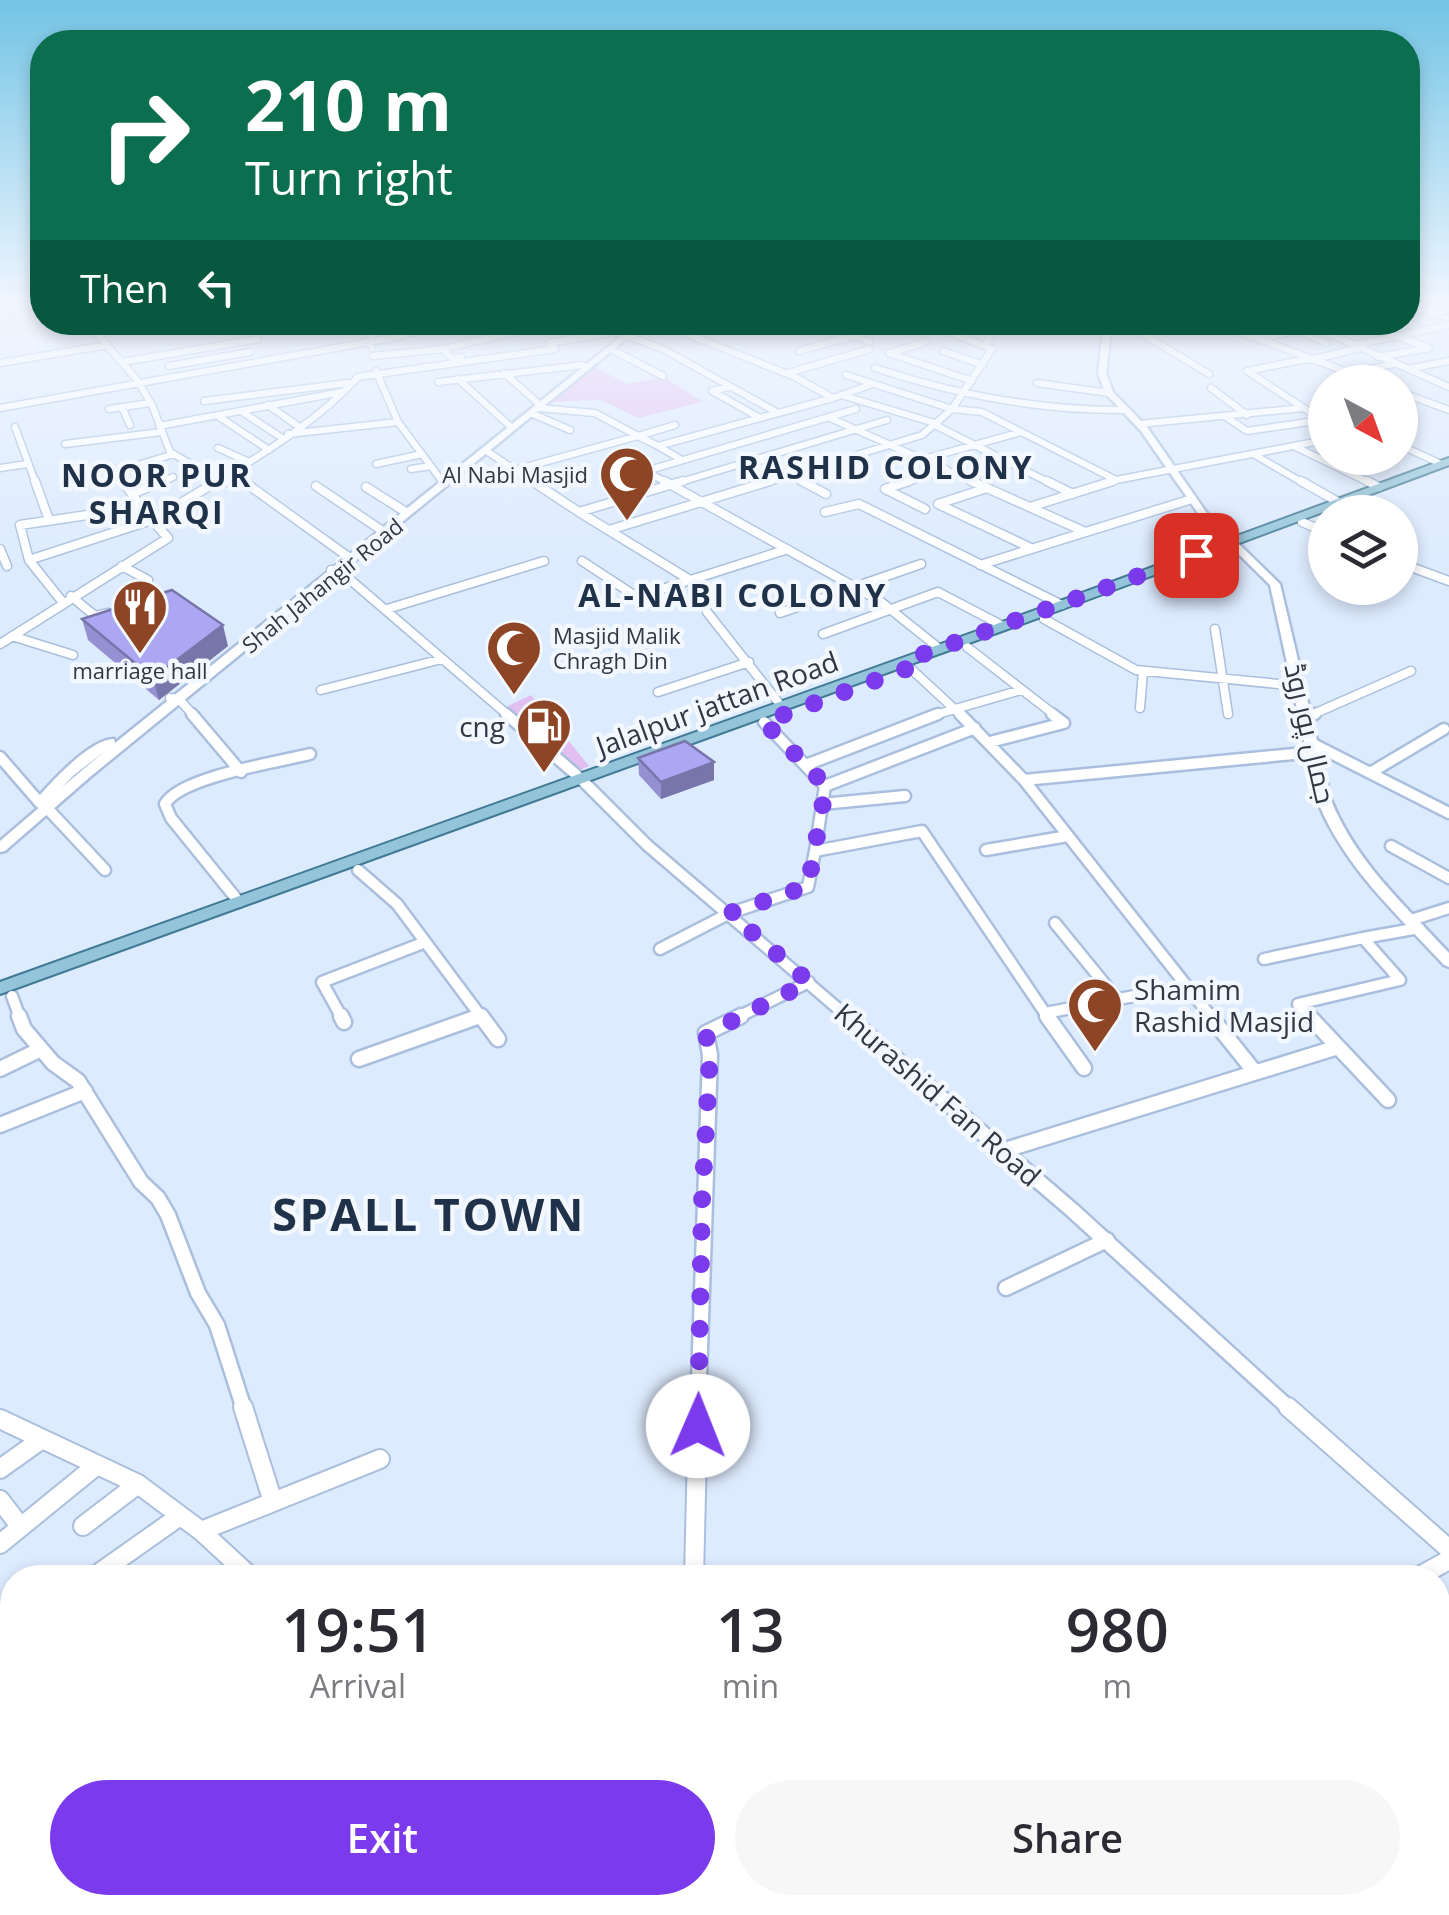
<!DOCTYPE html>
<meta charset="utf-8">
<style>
:root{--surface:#fff;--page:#f7f7f7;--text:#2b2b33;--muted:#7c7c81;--accent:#7c3aed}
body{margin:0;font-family:"Open Sans",Cairo,sans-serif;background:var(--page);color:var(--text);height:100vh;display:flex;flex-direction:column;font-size:38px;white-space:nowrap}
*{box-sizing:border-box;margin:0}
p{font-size:32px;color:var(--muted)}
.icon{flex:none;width:55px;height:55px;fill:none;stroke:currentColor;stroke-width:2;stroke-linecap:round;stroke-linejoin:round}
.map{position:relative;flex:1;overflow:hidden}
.panel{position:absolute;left:0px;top:1565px;width:1450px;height:350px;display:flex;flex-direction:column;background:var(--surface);border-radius:40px 40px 0 0;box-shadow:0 5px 15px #0003}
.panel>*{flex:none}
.hud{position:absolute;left:30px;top:30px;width:1390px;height:305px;border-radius:40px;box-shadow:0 5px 15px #0003;background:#0b6e4f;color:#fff;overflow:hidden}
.needle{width:65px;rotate:139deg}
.tools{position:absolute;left:1308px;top:365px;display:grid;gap:20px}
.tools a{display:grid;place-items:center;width:110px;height:110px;border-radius:50%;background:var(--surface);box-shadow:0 5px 15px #0003;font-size:50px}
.pin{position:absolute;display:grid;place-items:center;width:85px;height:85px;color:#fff;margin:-42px;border-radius:20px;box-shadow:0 5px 15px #0006}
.me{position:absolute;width:110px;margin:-55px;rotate:1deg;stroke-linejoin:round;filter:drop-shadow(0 0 8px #0008)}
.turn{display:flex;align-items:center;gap:35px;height:210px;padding:0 50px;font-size:45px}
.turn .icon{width:130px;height:130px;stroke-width:2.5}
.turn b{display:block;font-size:70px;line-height:85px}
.then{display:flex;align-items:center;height:95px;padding:0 50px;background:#0003;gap:20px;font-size:38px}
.eta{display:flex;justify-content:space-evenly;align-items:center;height:170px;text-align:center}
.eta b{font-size:60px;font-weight:600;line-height:70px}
.cta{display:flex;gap:20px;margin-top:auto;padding:20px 50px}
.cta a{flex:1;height:115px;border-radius:60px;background:var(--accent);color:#fff;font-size:40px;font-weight:600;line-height:115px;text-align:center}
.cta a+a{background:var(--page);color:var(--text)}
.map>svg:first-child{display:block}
</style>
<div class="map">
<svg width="1449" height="1915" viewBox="0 0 1449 1915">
<rect width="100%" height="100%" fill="#ddebfe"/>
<path fill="#e2bff1" d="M594,367L628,384L664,377L703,402L638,418L601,400L550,402Z
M531,695L589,766L580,770L508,706Z"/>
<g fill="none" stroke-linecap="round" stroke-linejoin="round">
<g stroke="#aabfde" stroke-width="9">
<path id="street-far4" d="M0,312L42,304
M1431,313L1449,309
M87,322L137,380L152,405L170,452L224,483L242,480L247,484
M370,322L372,348
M657,322L795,377L833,398L870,385
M830,322L869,342
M968,322L993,332L985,346
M1123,322L1209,374
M1213,322L1374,382
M1359,322L1429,348L1378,357
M1032,325L1045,322
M1317,328L1355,345L1449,325
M1300,331L1326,343
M1242,333L1302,322
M628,336L663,349L778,413
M1261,338L1345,322
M1355,345L1449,387
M443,349L555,322
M611,349L663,376
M799,351L904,322
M943,351L983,365
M889,353L972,381
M889,353L926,342
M373,356L443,349L453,359L461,357
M1310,360L1360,348
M122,362L258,339
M0,363L108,345
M169,366L250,352
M875,368C957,395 1039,411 1126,410
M1408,369L1449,361
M376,371L398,422L442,481
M1247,371L1307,359
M504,373L538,403
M788,373L870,349
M1353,373L1393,364
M846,375L952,409L992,349L924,322
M458,379L510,426
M438,382L583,365
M1037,383L1109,393
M728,387L712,391L760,418
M1211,388L1247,415
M1400,392L1449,410
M841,395L938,424
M204,401L348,383
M268,405L298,426
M122,407L130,425
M0,408L397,337L443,322
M538,408L595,413L638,436L675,425
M109,409L150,403
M241,411L282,438
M533,414L570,430
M218,416L269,450
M828,417L977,484
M1226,417L1247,431L1322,420L1247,371
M1139,424L1304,408
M159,426L342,392
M937,426L1052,484
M15,427L36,484
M288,434L398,422
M65,444L161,432
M1400,445L1441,464
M1296,447L1372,484
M218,448L249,462
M488,452L536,484
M1255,455L1305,484
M760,459L806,484
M924,459L1021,432
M682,460L658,446L833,398
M376,464L422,454
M0,468L27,464
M411,469L431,466
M515,470L638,436L658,446
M1116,480L1325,440
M124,484L115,472L174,454
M157,484L173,477
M214,484C264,453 318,421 358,377L555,349L549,343L626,330
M669,484L646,471L856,409
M674,484L887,420
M762,484L922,435L952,409L982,412L1116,480L1105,484
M902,484L946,469"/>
</g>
<g stroke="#aabfde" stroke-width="11">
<path id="street-far3" d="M35,481L49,520
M221,481H236
M243,481L347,556
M532,481L579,512L683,481
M664,481L880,601L940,649
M802,481L826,494
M909,481L885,489L925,509
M971,481L987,488
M1047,481L1073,494
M1301,481L1338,502
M1367,481L1379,487
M316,486L381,530
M366,487L404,511
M132,494L163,481
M1030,507L1113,481
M579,512L690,580
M825,512L859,504L1062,605
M1302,522L1325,532
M609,530L770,481
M1031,548L938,504L987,488L1083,531
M0,549L7,566
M29,560L152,520L122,481
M582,561L637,597L785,550
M1400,563L1449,581
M980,565L1192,499
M122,566L148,580
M331,570L340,571L509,716
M71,596L95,616L109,613
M61,600L29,560L20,525L141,507
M387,609L544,561
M707,612L782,707
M780,613L921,564
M1044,619L1136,670L1299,686
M1215,629L1228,714
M823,634L938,592L1003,626
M12,636L73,655
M0,644L168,538L152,520L218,481
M967,647L1056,716
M910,668L962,716
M321,690L442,659
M658,692L749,662
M170,698L179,699L194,716
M1140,708L1143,671
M931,716L1021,690
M1309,716L1411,671"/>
</g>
<g stroke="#aabfde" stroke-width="15">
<path id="street-far2" d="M192,714L241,772
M506,714L580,778L647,845L849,1018
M960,714L1024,780L1212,1018
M1308,717L1315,714
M764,722L825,786L815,851L922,831L1045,1013L1187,986
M990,742L1064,723L1052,714
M1313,744L1449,813
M0,757L40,803
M806,765L938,714
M1370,773L1444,729
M1024,780L1315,752
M825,786L975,728
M822,804L905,796
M47,808L105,870
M1391,846L1449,878
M986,850L1068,836
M358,870L397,904L482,1018
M239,902L171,818L165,804C180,777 278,762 310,754
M1411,920L1449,908
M1055,923L1117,999
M660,949L730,913L808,887L815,851
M1264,959L1363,938
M12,996L20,1018
M1045,1013L1049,1018
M342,1018L322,982L423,943
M474,1018L480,1016
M736,1018L809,982
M1311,1018L1298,1004L1400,980L1363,938L1419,928"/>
</g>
<g stroke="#aabfde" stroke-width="19">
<path id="street-far1" d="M19,1016L24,1029L53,1063L78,1081L141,1182L158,1198L168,1215L198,1293L217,1325L244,1409
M341,1016L344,1022
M481,1016L498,1039
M846,1016L1072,1210L1290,1409
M1047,1016L1084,1068
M1210,1016L1254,1071
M1309,1016L1388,1100
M359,1059L480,1016
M0,1069L41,1049
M0,1125L85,1091
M1002,1151L1338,1047
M1006,1288L1107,1240
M698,1409L710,1055L706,1033L741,1016"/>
</g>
<g stroke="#aabfde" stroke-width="22">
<path id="street" d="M243,1407L273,1502
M1288,1407L1449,1549
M0,1419L138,1484L201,1531L252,1578
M0,1469L42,1439
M0,1500L20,1526
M83,1526L138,1484
M201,1531L380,1459
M0,1544L97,1465
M92,1578L180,1516
M694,1578L698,1407
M1416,1578L1449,1560
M1438,1633L1449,1642
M515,1902L520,1915
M323,1915L345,1902"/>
</g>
<g stroke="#aabfde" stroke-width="5">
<path id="secondary" d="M1408,305L1449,316V320L1408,309Z
M639,322H647L90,777L5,851L0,852V841L41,806L34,802C50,783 90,739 114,739L115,743ZM105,751L61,788L74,775Z
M1104,322H1112L1106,373L1113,392L1147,427L1206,512L1280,584L1331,800C1356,862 1404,904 1449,953V967L1444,965C1396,913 1344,867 1317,800L1270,585L1200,516L1141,431L1105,393L1098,373Z"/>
</g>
<g stroke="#417a94" stroke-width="4">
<path id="primary" d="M1449,458V465L1052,613L0,994V982L1044,607Z"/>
</g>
<use href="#street-far4" stroke="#fff" stroke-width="6"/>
<use href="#street-far3" stroke="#fff" stroke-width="8"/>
<use href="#street-far2" stroke="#fff" stroke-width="10"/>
<use href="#street-far1" stroke="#fff" stroke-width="14"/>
<use href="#street" stroke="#fff" stroke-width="18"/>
<use href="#secondary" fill="#fff" fill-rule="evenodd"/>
<use href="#primary" fill="#93c4d9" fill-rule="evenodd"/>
</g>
<path fill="#9490d1" d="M82,619L228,646L159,700L88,640Z
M638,758L714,780L661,799L639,775Z"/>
<path fill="#7875aa" d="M223,625L228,646L159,700L153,678Z
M714,762V780L661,799V782Z"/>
<path fill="#aca7f3" stroke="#7875aa" stroke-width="2.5" d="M172,590L223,625L153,678L82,619Z
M685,741L714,762L661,782L638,758Z"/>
<linearGradient id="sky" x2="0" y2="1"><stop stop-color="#73c4e5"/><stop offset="0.53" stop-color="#f0f6ff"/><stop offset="1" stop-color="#f0f6ff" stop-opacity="0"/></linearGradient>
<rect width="1449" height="571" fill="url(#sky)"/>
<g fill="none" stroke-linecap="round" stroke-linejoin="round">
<path stroke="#7c3aed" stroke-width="18" stroke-dasharray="0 32.4" d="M698,1426L702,1201L710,1055L706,1034L809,982L730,913L808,886L826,786L764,722L922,663L918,656L1196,555"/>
</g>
<defs>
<g id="mosque-pin" transform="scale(2.875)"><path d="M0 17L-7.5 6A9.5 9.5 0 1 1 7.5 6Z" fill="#8d4525" stroke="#f3f7fe"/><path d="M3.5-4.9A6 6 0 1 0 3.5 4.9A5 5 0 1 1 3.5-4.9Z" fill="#fff"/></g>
<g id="restaurant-pin" transform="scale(2.875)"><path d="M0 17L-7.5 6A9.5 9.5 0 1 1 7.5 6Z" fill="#8d4525" stroke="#f3f7fe"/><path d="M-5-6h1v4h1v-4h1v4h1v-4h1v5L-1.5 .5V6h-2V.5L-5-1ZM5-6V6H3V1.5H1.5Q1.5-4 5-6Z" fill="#fff"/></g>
<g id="fuel-pin" transform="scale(2.875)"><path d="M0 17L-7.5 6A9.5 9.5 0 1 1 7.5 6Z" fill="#8d4525" stroke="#f3f7fe"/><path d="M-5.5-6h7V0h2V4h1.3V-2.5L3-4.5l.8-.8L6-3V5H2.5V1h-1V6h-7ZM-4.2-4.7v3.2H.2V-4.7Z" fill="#fff"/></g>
</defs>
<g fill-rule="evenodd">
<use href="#mosque-pin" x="627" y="474"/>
<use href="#restaurant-pin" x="140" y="607"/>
<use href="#mosque-pin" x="514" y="648"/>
<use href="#fuel-pin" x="544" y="726"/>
<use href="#mosque-pin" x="1095" y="1005"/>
</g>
<g text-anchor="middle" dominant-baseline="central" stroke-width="9" stroke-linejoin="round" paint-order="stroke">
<g font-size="22" fill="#2f3844" stroke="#f3f7fe" text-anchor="end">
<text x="588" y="474">Al Nabi Masjid</text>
<text x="553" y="635" text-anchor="start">Masjid Malik<tspan x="553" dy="25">Chragh Din</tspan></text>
<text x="140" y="670" text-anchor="middle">marriage hall</text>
</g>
<g font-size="22" fill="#2f3844" stroke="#f3f7fe">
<text transform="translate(322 585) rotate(-39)">Shah Jahangir Road</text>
</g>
<g font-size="28" fill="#2f3844" stroke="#f3f7fe">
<text transform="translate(717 703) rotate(-20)">Jalalpur jattan Road</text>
<text transform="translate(1311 733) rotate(77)">جمال پور روڈ</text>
<text transform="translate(938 1094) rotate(41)">Khurashid Fan Road</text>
</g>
<g font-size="28" fill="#2f3844" stroke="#f3f7fe" text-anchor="end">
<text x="505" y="726">cng</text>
<text x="1134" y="989" text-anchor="start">Shamim<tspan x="1134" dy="32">Rashid Masjid</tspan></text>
</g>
<g font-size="32" font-weight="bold" letter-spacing="2.5" fill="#20314a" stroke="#f3f7fe">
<text x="886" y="466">RASHID COLONY</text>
<text x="157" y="474">NOOR PUR<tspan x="157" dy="37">SHARQI</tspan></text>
<text x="733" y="594">AL-NABI COLONY</text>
</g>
<g font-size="45" font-weight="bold" letter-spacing="2.5" fill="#20314a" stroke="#f3f7fe">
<text x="429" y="1213">SPALL TOWN</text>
</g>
</g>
</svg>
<div class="tools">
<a><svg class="needle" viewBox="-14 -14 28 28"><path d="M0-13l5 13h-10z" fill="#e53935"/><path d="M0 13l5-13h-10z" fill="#7c7c81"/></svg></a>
<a><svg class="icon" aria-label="layers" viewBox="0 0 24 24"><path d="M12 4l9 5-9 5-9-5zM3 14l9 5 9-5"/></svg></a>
</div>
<div class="pin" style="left:1196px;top:555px;background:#d93025"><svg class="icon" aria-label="arrive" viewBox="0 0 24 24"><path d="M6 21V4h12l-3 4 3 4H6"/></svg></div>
<svg class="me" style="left:698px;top:1426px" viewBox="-20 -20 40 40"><circle r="19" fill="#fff"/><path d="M0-13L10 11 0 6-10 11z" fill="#7c3aed"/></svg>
<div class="hud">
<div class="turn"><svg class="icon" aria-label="right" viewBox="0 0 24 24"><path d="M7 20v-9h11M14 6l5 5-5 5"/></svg><div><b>210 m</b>Turn right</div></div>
<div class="then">Then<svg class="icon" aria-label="left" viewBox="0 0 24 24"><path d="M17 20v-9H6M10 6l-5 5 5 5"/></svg></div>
</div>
<section class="panel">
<div class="eta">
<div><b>19:51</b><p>Arrival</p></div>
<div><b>13</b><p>min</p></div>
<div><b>980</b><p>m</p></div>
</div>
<div class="cta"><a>Exit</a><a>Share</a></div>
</section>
</div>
